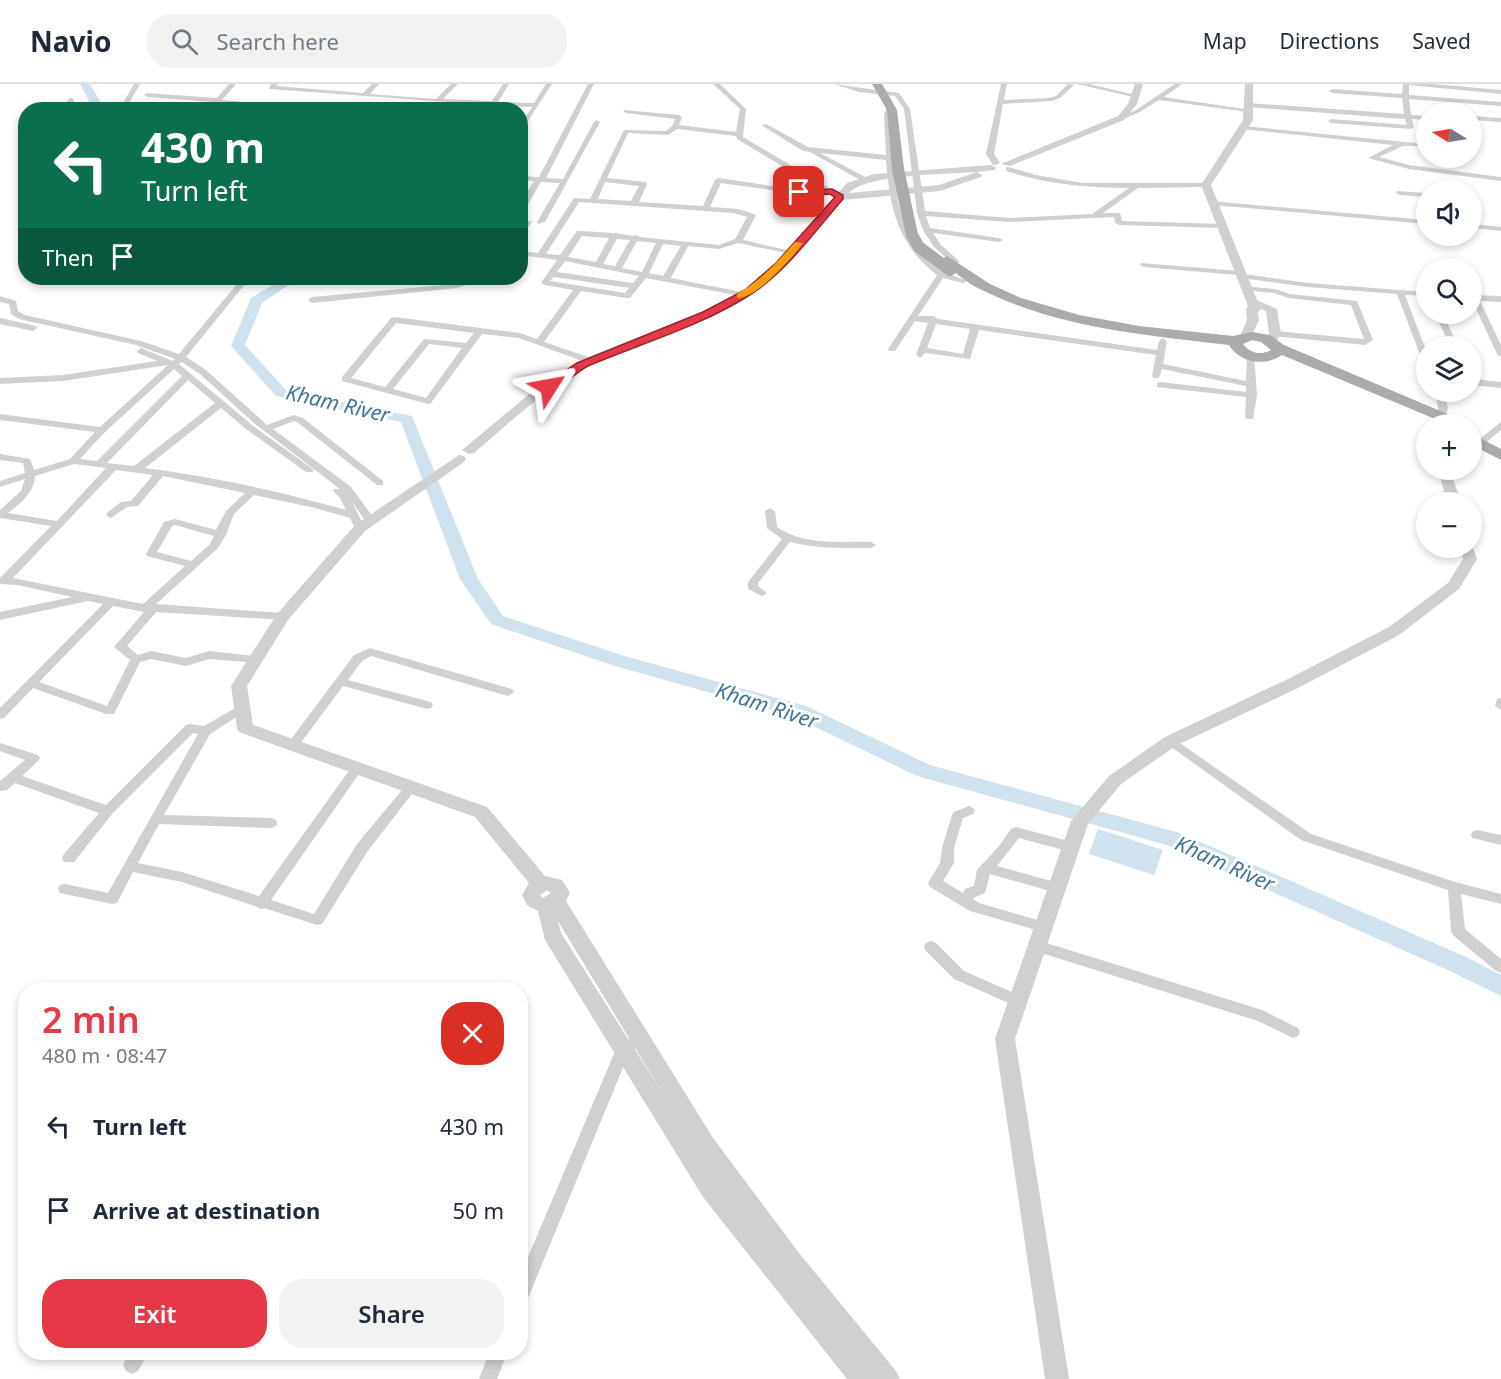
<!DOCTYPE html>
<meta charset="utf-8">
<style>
:root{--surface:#fff;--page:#f2f2f3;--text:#1f2937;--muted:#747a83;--line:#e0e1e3;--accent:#e63946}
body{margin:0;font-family:"Noto Sans",sans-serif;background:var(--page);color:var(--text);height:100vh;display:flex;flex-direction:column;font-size:22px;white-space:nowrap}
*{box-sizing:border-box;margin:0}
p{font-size:20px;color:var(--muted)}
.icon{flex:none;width:33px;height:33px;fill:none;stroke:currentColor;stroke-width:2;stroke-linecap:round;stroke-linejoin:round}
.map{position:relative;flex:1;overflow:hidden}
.details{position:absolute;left:18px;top:898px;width:510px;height:378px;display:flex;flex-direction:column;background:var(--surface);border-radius:24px;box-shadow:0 3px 9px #0003}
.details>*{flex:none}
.top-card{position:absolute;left:18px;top:18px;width:510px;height:183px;border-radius:24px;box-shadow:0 3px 9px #0003;background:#0b6e4f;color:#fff;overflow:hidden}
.needle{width:39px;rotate:281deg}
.tools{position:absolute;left:1416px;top:18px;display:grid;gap:12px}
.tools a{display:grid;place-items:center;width:66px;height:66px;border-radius:50%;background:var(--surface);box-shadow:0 3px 9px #0003;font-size:30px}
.pin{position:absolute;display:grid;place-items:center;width:51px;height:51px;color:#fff;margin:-26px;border-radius:12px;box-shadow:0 3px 9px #0006}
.me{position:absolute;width:66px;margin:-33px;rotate:56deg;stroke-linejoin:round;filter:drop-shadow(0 0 4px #0008)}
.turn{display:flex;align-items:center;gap:21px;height:126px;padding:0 24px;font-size:27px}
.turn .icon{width:78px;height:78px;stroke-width:2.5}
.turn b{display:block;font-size:42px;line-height:51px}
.then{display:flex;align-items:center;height:57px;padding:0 24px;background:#0003;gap:12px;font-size:22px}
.round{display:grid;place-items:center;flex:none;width:63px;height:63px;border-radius:24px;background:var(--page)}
.summary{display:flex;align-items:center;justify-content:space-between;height:102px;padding:0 24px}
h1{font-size:36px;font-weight:600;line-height:45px;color:var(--accent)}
.primary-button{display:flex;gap:12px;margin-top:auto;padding:12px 24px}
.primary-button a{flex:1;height:69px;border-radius:24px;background:var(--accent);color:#fff;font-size:24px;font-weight:600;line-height:69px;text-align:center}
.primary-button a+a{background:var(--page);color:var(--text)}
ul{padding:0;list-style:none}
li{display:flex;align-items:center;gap:18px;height:84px;padding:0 24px}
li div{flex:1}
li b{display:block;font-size:22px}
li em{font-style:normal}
header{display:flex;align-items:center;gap:36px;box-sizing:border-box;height:84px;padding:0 30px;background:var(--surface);border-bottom:2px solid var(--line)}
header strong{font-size:28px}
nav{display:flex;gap:33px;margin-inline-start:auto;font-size:21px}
.search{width:420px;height:54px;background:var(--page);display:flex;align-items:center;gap:15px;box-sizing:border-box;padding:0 21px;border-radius:24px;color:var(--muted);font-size:22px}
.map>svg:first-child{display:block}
</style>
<header>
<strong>Navio</strong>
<div class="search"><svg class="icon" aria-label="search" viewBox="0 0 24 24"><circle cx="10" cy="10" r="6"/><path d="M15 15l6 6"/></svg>Search here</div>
<nav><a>Map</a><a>Directions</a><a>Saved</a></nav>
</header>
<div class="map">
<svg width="1501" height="1295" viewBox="0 0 1501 1295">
<rect width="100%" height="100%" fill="#fff"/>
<path fill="#cfe2ee" d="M1098,745L1163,766L1154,791L1089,770Z"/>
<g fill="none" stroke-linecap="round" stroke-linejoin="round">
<path fill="#cfe2ee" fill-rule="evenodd" d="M80,0H90L105,26H94Z
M284,194H299L262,219L245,261L286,306L412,332L478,495L503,532L628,573L806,622L930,681L1180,749L1466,873L1501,891V912L1450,887L1167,761L917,692L793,632L615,582L491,540L460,495L401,338L276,312L231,262L251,214Z"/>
<path fill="#d0d0d0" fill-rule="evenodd" d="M134,0H140L125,26H119Z
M229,0H236L222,16L324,26H288L218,20L213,26H206L213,18L147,13L144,11L147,9L217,14Z
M271,0H278L276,2L363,9L372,0H379L370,10L436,15L451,0H458L443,15L492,17L503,0H509L498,18L534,19L546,0H552L520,49V41L532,23L496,22L493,26H487L489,21L269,5Z
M588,0H594L546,94L563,95L594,38L597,36L600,38L545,138L538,140L537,138L560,99L541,98L524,127L520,129V120L534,97L520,96V92L539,93Z
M713,0H720L746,25L743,53L844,113L840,115L830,110H799L721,99L710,123L739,125L756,131L743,156L795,168L791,170L738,159L719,165L688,162L671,194L746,209V213L646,194L630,214H627L581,207L544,258L594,275V279H588L519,254L482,250L431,319L428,320L342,297V293L391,234L394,233L520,249L537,255L573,206L545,201L541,199L557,176L520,171V167L538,169L574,114L590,115L624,46L666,47L672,42L675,35L626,29L623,27L624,26L679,31L682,33L679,41L736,48L740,25ZM677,45L736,52L737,55L822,106H799L719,94L715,96L703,122L639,118L647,100L646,98L607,94L628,49L668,51ZM605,98L639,102L631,117L598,115ZM579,118L733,129L747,133L735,155L719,161L640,153L636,151L633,152L615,149L580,147H577L560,171L546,170ZM582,152L609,154L596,178L568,173ZM617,155L630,156L615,182L603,180ZM637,157L656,159L642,188L622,184ZM663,160L681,162L663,192L649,189ZM565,177L639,192L633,199L557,188ZM554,193L629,204L625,209L550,197ZM396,239L474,249L466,259L424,255L385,303L351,294ZM429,260L462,264L426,314L393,305Z
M834,0L899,9L910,25L925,127L1009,134L1092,130L1129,104C1086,104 1047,100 1006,87V83H1009L1036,91L1083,99H1209L1210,101L1206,103L1138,104L1103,129H1120L1122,137L1222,140L1226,142L1222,144L1119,141L1115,139L1114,133L1009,138L926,132L930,144L999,154L1003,156L999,158L933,149L941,161L959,177L958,183H952L951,178L934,163L923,146L917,129L904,25L895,12L859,8Z
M1001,0H1007L1004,16L1049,14L1056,12L1068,0L1074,1L1060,14L1052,17L1003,20L994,70L1000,79L996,81H993L986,70Z
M1077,0H1089L1136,11L1133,13Z
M1175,0H1182L1164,13L1251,26L1248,28L1159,16L1140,28L1121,36L1118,34L1136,26Z
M1403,0H1434L1501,6V10L1409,1V11L1501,18V22L1409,15L1411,31L1426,32V36L1412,35L1414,43L1411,45L1331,39L1328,37L1331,35L1407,41L1405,35L1248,23L1245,21L1248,19L1404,30L1402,14L1332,9L1329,7L1332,5L1402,10Z
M71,14L74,16L71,26H64L68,16Z
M887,21L892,22L890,31C893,75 892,143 927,176C933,181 942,188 950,191C956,193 962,194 967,197L963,199L943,194L918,232H934L938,235L1157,266L1159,257L1163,254L1167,257L1163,280L1246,297L1247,272L1248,270H1254L1257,311L1253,335H1247L1245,333L1246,313L1157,303V299L1160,298L1246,308V302L1162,285L1159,294H1153L1152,292L1156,271L979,246L970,275L925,269L920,274L916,271L928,239L915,237L895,267H889L888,265L937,191C897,160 890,124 886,76L820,69L869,95L862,97L810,68L803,67L761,41L766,40L808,63L886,71L884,31ZM936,240L970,245L963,270L927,264Z
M1472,32L1501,34V38L1472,36Z
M1243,42L1415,59L1419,61L1417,62H1403L1379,73L1409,81L1501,93V97L1409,85L1368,74L1393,61L1241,45V43Z
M1397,107L1426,109V113L1400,111L1396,109Z
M1210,117L1426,136V140L1213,121L1209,119Z
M525,136L532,138L520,153V144Z
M1472,140L1501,143V147L1472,144Z
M1141,179L1240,187L1243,190L1308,199L1426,208V212L1405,211L1426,266V279L1422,276L1397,210L1308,203L1241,194L1237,191L1144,183L1140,181Z
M242,194H250L186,273L206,286L267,341L294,331L303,334L383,397V401H377L297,338L294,337L273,345L351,403L376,437L375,439H367L352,418L365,444L364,446H356L350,434L315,424L254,411L234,430L226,451L218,464L156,520L282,529L288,533L286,536L156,528L127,562L138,571L151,567L186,574L209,567L255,572L261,576L259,579L209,575L186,582L151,575L140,578L114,630H106L33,604L4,634L0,635V624L103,520L88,517L0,536V528L72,513L18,501L0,500V494L51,442L0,434V426L21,407L25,395L0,403V397L25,389L23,379L0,376V370L30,375L34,386L70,375L95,348L0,336V330L100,343L168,281L63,297L0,300V294L63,291L157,277L138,269L137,267L141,264L173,277L175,275L136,261L19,235L11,230L9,220L0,218V212L16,217L18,227L25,231L141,257L179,270ZM182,278L200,290L255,340L340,405H334L333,407L340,414L346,426C283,408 210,392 145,384L221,324L246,345L306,388H312L314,386L252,341L179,280ZM174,285L182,292L97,377L80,375L105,348ZM188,296L215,319L134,382L107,379ZM74,380L106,384L57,437L8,429C21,419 34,409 35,392ZM116,386L153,391L131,417L121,418L107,429L106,431L111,434L127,423L138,422L163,392L245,409L226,427L216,446L175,435L164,438L146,470L147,472L185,482L143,520L13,494ZM175,441L214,452L210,460L191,477L157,468L172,442ZM113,522L144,528L114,563L130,576L107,622L39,598Z
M321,194H342C338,198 327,198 321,197Z
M474,194H485L457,204L312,219L308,216L312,213L456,200Z
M1243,202L1275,205L1290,210L1357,217L1373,256L1365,261L1272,252V248L1275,247L1364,255L1351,221L1289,214L1274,209L1243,206Z
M1472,211L1501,212V218L1480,217L1501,261V273L1497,270L1472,216Z
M1435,230H1443L1458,262H1450Z
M0,234L36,242L37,244L33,247L0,240Z
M1472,295L1501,298V304L1472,301Z
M1435,308H1444L1448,324L1445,335H1439L1437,333L1438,324Z
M1501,338V346L1483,361H1477V357Z
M770,424L775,427L777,443C805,462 839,457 871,458L876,461L871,464C843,464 817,465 790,458L758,499V502L767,509L762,512L748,505V498L782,455L767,444L765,427Z
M370,564L512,605L514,608L508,612L371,572L362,577L348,596L431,618L433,621L431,624L427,625L343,602L297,664H289L287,661L289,658L354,571Z
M1501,614V626L1495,622L1497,615Z
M242,620L248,624L246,627L210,650L164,731L271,734L276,736L277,739L276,742L271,744L159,740L138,779L182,788L259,812L353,681H361L363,684L361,687L271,816L314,830L357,760L407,700H415L417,703L415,706L367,768L322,840L317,841L264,824L261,825L255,822L182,798L133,788L117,819L112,820L60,809L58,805L60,801L65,800L108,809L198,650L193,649L112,730L74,778H64L62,774L64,770L99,729L15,699L7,706L0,707V697L25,676L0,667V659L38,671L40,674L38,677L22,692L106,721L186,641L190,640L204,642Z
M1171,653L1311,750L1455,798L1501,810V820L1461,810L1465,845L1501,875V889L1496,887L1453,851L1451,847L1448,806L1301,756L1167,660L1165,657Z
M969,722L973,724L975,727L973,730L963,734L954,764V779L943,797L963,809L965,805L974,802L977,786L999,762L1011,745L1016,743L1076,759L1077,763L1076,767L1071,768L1019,754L997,782L1062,800L1064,804L1062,808L1057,809L990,790L985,809L975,813L973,815L979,819L1048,839L1050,843L1048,847L1043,848L970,827L930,803L928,799L940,779L942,764L952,731L954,728Z
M1477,746L1501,751V761L1472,754L1471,751L1472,748Z
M1037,856L1262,926L1298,944L1300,948L1298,952L1293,954L1258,937L1032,866L1030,862L1032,858Z
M931,857L936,859L964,887L1023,913L1025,917L1023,921L1018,923L1013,921L954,895L926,867L924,863L926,859Z
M640,949L645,951L647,955L645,959L629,969L526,1219L520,1221V1192L616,965L618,961Z
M129,1269H148L138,1287L132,1290L126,1287L123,1281Z
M489,1269H507L497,1295H479Z"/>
<path fill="#d0d0d0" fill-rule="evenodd" d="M1135,0H1143L1137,20L1124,36L1010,82L1001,80L1118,32L1128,20Z
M1245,0H1253V36L1211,101L1257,216L1277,225L1281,250L1275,259L1271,260L1265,256L1269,250L1266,227L1261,225L1258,228L1259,236L1250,255H1242L1240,252L1247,236L1246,225L1248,222L1201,101L1243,36Z
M991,81L996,84L995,86L977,88L982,91L981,93L940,107L843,116C815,148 788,187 752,211C701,244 639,256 586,283C545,305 509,339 474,369L469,370L462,366L528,311L577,278L703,228L745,206L776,179L847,99L874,90ZM977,88L939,101L849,109C866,90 949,90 977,88Z
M459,371L464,372L466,375L464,378L365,447L288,536L247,602L253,641L487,723L545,792L562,796L570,809L566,817L713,1054L799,1169L896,1287L900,1295H847L703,1113L545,856L538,827L527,821L522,811L529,799L475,733L239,648L237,644L231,602L277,530L355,441ZM547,806L551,809L543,814L540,811ZM558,837L663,1010L561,849Z
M1438,386H1450L1461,418H1447Z
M1472,461L1477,475L1459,505L1399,551L1298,604L1177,661L1121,700L1088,740L1015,955L1069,1295H1045L995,955L1071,737L1109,692L1165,653L1286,596L1389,543L1448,499L1463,475L1460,464H1472Z"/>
<path fill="#ababab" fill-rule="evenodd" d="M872,0H882L897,26L904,85L902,87H894L892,85L887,26Z
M947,172L990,200L1021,214L1079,231L1139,242L1233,252L1252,248L1270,251L1284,261L1464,337L1467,340H1447L1282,271C1265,283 1240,279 1229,261C1145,251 1057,244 980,205C966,199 955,187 942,179L940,176ZM1252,256L1261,258L1271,266C1260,272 1250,269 1243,260Z
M1472,350L1501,365V376L1472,361Z"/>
<path stroke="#ababab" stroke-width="12" d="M898,85L912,151L919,163L950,186"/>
</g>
<path fill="#e63946" stroke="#96252e" stroke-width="1.5" d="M832,105L843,111V115C815,147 787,187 751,210C702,242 642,259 588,282C575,288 559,308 545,306V301L577,279L703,228L745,206L776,179L835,113L830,110L799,111L794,108L796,107Z"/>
<path fill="#f59e0b" d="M795,158L803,159C792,174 755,216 737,214V210C760,198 778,177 795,158Z"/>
<g text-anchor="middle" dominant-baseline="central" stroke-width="6" stroke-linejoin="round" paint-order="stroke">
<g font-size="21" font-style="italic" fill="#3f7597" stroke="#fff">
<text transform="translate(338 319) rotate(13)">Kham River</text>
<text transform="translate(767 621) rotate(18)">Kham River</text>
<text transform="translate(1225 779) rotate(24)">Kham River</text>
</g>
</g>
</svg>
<div class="tools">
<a><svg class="needle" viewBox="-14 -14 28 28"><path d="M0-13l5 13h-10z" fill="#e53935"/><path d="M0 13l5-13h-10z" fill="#747a83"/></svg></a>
<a><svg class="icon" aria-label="sound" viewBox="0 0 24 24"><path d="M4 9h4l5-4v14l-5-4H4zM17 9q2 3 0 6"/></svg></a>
<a><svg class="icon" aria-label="search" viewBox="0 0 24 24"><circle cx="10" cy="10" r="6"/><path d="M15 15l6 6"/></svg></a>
<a><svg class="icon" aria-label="layers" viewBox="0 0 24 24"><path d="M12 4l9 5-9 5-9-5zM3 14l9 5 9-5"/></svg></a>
<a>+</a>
<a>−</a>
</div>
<div class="pin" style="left:799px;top:108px;background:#d93025"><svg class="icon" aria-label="arrive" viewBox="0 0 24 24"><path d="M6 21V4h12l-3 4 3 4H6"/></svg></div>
<svg class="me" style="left:549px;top:303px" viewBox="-20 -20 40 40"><path d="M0-17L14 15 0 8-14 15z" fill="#e63946" stroke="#fff" stroke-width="4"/></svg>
<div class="top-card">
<div class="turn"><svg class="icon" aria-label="left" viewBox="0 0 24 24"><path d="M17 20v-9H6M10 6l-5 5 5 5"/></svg><div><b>430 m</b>Turn left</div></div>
<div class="then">Then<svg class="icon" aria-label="arrive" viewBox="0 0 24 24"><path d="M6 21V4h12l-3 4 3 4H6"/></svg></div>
</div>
<section class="details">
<div class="summary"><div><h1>2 min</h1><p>480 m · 08:47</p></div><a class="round" style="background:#d93025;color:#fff"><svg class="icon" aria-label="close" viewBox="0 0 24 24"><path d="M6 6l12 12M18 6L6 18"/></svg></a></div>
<ul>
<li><svg class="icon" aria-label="left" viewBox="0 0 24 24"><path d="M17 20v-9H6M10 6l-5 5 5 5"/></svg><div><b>Turn left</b></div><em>430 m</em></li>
<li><svg class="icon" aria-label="arrive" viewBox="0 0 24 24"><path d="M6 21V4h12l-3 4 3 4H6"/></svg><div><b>Arrive at destination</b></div><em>50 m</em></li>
</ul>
<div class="primary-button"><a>Exit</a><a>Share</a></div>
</section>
</div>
